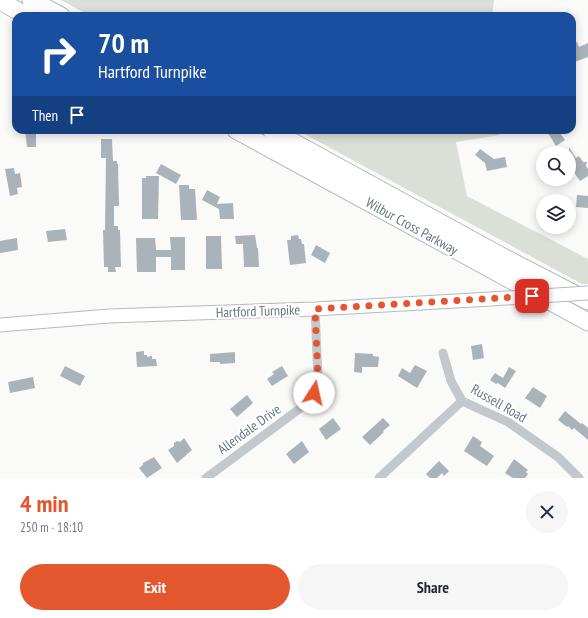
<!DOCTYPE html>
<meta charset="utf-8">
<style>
:root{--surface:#fff;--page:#f6f6f7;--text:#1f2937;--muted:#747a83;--accent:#e4572e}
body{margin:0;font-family:"PT Sans Narrow",sans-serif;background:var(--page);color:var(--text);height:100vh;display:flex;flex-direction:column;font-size:15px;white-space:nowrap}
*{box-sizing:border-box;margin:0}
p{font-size:13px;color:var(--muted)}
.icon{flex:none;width:22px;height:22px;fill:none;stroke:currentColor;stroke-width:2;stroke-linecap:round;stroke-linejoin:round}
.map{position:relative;height:478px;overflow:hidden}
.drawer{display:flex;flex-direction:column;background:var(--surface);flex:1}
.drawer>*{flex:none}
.top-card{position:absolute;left:12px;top:12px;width:564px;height:122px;border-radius:12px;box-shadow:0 2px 10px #0003;background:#1a4fa0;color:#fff;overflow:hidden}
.fabs{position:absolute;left:536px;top:146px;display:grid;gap:8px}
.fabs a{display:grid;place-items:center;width:40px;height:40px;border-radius:50%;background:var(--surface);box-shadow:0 2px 10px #0003;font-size:20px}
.pin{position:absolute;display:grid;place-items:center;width:34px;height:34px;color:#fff;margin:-17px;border-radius:8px;box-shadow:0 2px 6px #0006}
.me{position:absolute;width:44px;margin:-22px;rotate:10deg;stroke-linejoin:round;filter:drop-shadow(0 0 3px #0008)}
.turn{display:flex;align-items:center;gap:14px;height:84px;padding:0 20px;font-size:18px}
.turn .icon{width:52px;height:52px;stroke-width:2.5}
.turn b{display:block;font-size:28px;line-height:34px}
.then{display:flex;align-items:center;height:38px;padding:0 20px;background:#0003;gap:8px;font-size:15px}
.round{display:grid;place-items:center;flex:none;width:42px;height:42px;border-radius:21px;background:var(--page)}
.overview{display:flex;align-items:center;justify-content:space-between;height:68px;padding:0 20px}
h1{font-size:24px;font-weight:700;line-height:30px;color:var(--accent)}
.cta{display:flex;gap:8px;margin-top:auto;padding:8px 20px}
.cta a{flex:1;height:46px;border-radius:24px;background:var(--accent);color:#fff;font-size:16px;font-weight:700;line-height:46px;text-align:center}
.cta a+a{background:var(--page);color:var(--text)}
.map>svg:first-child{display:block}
</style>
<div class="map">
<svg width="588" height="478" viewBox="0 0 588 478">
<rect width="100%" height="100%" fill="#fafaf8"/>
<path fill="#dadfd7" d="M61,0H494L492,16H90Z
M297,130H499L500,135L456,142L467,196L588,259V284H582Z"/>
<path fill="#aab3b9" d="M577,42L579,47L588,43V57L572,63V44Z
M25,130H36V147H27Z
M546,130H558L565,140L556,146Z
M101,139H112L113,161H117V164H118L119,206H114V226H118V230H120L121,267H115L116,272H108V267H104L103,230H105L106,158H101Z
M569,147L576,158L579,156L583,162H587L586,166L588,169V176L580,181L573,171L569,174Z
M480,149L494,159L505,157L507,167L487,171L485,163L475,155Z
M161,164L181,175L176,184L156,173Z
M14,168L15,174L20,173L22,187L17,188L18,194L10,196L5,169Z
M146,176H159L158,219H142V178H146Z
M179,185H189V189H195L197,220H181Z
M207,190L220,197L217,204L233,203L234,219H220L219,209L202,200Z
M577,195L588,196V208L576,207Z
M65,229L67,240L48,242L46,231Z
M255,235L257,248H258L259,267H244L243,244H236L235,236Z
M298,235L299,239H301L302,244H304L306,263L290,265L287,240H291V236Z
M206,236H221L222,269H206Z
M170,237H185V270H171V257H156V272H137L136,238H155L156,250H171Z
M17,238L18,250L0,253V241Z
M316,245L330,253L325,263L311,255Z
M482,344L484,358L473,360L471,346Z
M144,351V355H147V357L152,356V359H156L157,366L137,367L136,352Z
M235,352V363L220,364V362H210V354Z
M355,353L373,354V356L379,357L378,367H362V373L354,372Z
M415,365L427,371L417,388L398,376L402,368L410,373Z
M65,366L85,376L80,386L60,376Z
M282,366L288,376L272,386L267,379L274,374L272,372Z
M509,367L516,371L505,388L498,383L496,384L490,380L495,373L503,378Z
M33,377L35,388L10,393L8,382Z
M533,387L547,396L540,408L525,398Z
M247,395L253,403L237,417L230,409Z
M565,411L581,424L582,423L588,428V440L574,428L572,430L568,426L567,427L558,420Z
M333,418L341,429L326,440L319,429Z
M383,418L390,425L383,431L384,432L370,445L362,437Z
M473,436L482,442L480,446L494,456L487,466L464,451Z
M184,438L192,450L177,463L168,450L174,446V443L177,441L180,442Z
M302,441L309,452L294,464L286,454Z
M154,457L162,468L147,478L139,468L143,465V463Z
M514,459L528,470L526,472L528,474L525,478H513L505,473Z
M439,461L449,471L444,476L442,473L437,478H430L426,474Z"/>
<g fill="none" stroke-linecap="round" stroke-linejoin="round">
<g stroke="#b3babf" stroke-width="15">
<path id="secondary" d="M0,325L109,316L315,309L491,299"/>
</g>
<g stroke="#b4b9bd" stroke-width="19">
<path id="highway" d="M31,0L61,16
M0,1L27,16
M236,130L588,322
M271,130L501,256L588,301"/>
</g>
<path stroke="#c3c8cc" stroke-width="9" d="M443,353L451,381L462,401L508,422L558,457L579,478
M206,478L302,407L314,393L318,378L315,309
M379,478L462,401"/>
<use href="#secondary" stroke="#fff" stroke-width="13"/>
<use href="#highway" stroke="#fff" stroke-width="17"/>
<g stroke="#b3babf" stroke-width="15" stroke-linecap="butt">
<path id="secondary-bridge" d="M491,299L588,293"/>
</g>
<use href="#secondary-bridge" stroke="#fff" stroke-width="13"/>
</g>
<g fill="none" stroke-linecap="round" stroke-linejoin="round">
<path stroke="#e4572e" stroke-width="7" stroke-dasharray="0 12.6" d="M314,393L318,378L315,309L532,296"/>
</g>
<g text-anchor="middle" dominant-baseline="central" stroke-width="4" stroke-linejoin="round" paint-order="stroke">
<g font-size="14" fill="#657683" stroke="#fff">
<text transform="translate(412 226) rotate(29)">Wilbur Cross Parkway</text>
<text transform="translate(258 311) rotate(-2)">Hartford Turnpike</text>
<text transform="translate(499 403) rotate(30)">Russell Road</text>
<text transform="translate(249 429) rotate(-36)">Allendale Drive</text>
</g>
</g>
</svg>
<div class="fabs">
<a><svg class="icon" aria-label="search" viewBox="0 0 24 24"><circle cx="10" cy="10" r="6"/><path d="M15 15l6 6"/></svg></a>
<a><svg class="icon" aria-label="layers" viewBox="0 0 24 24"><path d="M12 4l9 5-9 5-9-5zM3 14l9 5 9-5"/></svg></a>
</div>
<div class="pin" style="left:532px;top:296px;background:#d93025"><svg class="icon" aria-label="arrive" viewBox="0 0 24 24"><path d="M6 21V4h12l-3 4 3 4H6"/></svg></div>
<svg class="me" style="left:314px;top:393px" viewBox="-20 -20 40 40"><circle r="19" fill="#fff"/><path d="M0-13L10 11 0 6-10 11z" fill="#e4572e"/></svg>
<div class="top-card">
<div class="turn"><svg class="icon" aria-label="right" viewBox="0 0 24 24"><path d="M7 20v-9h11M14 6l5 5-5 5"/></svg><div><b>70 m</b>Hartford Turnpike</div></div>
<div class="then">Then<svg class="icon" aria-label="arrive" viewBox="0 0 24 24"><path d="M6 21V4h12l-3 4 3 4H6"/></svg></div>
</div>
</div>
<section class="drawer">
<div class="overview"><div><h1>4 min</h1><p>250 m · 18:10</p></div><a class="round"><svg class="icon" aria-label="close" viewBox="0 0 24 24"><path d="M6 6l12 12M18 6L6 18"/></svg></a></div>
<div class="cta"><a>Exit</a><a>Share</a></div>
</section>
